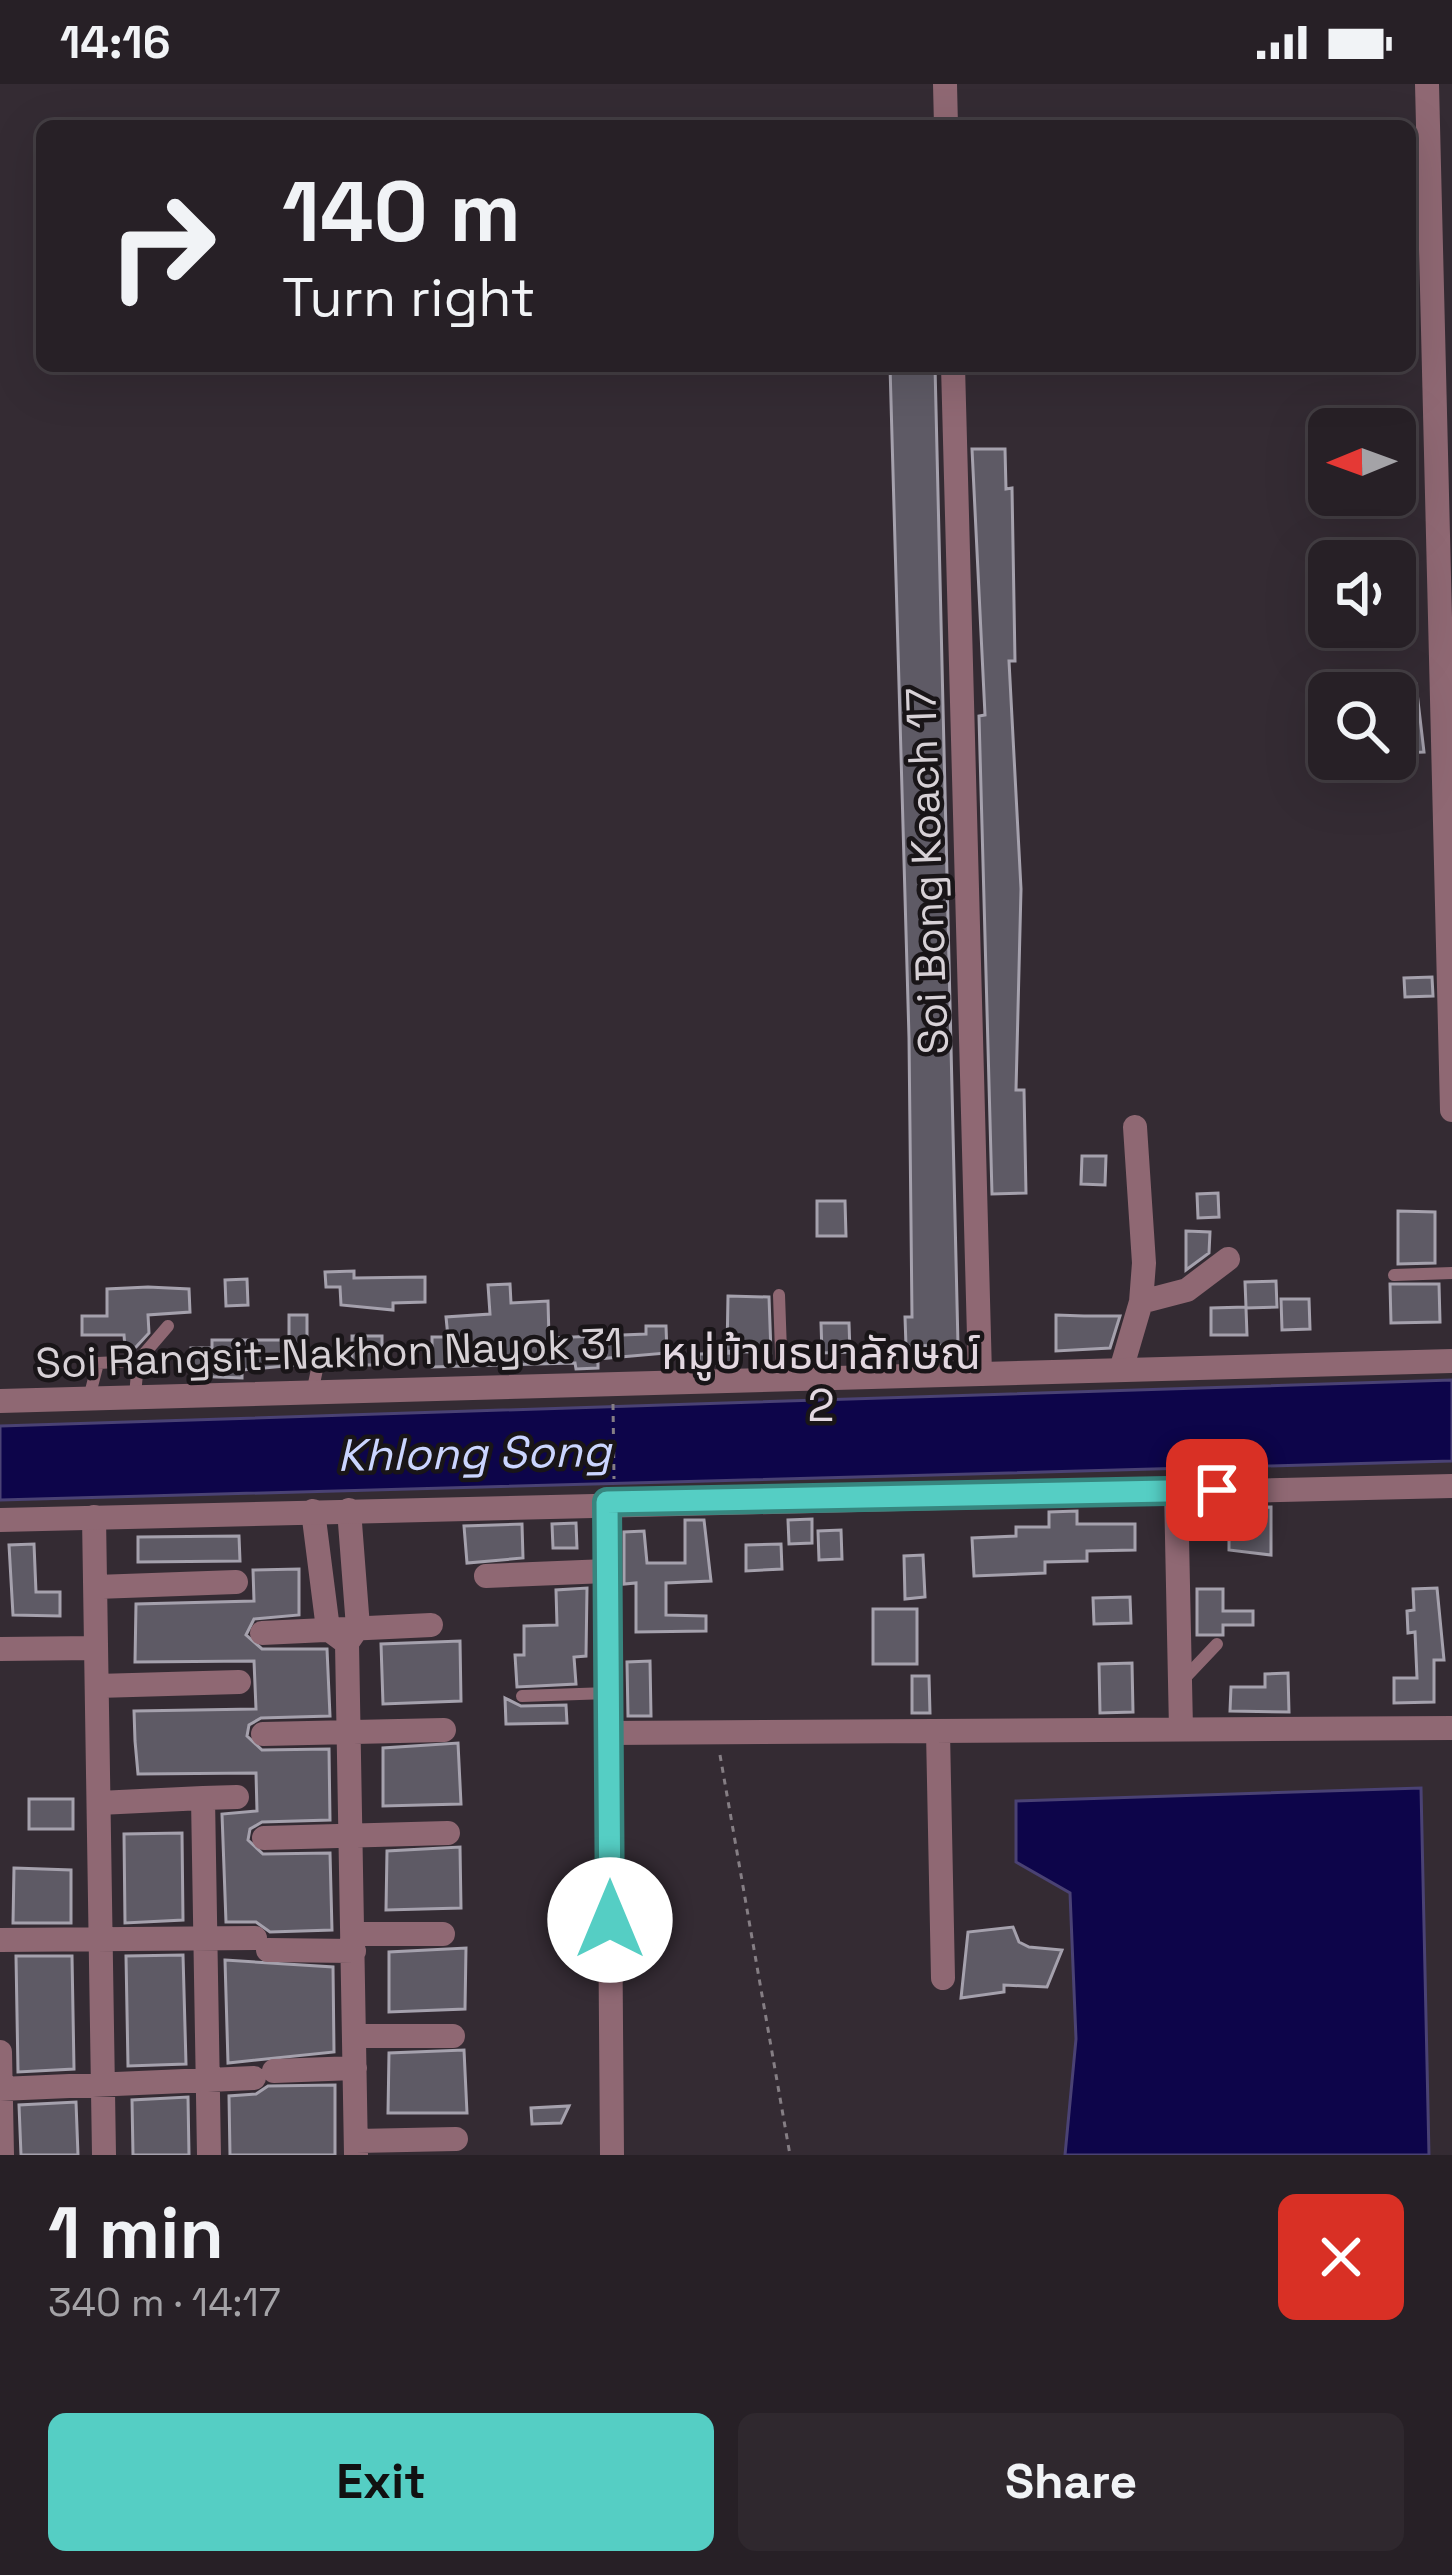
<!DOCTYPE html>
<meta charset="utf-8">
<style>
:root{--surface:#272026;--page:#2f282e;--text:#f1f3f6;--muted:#a4a3a7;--line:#433e43;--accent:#55cec4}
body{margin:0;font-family:"Space Grotesk","Noto Sans Thai",sans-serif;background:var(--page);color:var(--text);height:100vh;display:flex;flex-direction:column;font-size:45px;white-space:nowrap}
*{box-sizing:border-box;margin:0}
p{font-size:39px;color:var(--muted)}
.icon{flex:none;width:66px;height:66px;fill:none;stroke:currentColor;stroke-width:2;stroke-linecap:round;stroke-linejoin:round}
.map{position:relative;height:2071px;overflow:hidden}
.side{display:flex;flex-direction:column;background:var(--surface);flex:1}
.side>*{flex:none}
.hud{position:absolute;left:36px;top:36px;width:1380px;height:252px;border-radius:18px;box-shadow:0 12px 48px #0002,0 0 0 3px var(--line);background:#272026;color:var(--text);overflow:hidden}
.needle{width:78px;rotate:269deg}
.tools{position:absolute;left:1308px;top:324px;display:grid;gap:24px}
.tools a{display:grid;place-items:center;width:108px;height:108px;border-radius:18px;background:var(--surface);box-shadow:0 12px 48px #0002,0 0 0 3px var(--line);font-size:60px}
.pin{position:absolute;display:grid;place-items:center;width:102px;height:102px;color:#fff;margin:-51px;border-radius:24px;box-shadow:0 6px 18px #0006}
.me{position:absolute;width:132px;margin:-66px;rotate:0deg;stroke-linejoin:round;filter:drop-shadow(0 0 9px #0008)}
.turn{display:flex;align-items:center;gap:42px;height:252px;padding:0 48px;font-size:54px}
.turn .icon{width:156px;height:156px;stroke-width:2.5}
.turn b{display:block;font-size:84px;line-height:102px}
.round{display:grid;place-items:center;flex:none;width:126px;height:126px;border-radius:18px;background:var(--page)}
.summary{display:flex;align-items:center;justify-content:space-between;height:204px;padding:0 48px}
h1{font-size:72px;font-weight:700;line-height:90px}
.primary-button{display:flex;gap:24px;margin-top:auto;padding:24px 48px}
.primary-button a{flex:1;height:138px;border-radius:18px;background:var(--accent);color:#111;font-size:48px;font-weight:700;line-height:138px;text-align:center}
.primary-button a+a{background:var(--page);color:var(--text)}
.status{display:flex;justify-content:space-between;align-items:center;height:84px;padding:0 60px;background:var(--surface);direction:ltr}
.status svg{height:33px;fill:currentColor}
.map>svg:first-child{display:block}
</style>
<div class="status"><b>14:16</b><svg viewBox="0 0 49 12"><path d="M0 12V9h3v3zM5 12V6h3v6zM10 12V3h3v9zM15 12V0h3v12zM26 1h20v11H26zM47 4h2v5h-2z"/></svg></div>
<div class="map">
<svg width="1452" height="2071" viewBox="0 0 1452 2071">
<rect width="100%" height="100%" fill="#342b33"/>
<path fill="#0d054a" stroke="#4a4274" stroke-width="3" d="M1452,1296V1377L0,1416V1342Z
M1421,1704L1429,2071H1065L1076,1955L1070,1809L1016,1778V1717Z"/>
<path fill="#5e5a65" stroke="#a5a1ad" stroke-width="3" d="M890,282H935L958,1261L906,1262L905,1233H912L909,954Z
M972,365H1005L1006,405L1012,404L1015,577H1009L1021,805L1016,1006H1024L1026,1109L992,1110L979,632L985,631Z
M1416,600L1424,668L1395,669V601Z
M1432,893L1433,912L1405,913L1404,894Z
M1082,1072H1106L1105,1101L1081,1100Z
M1218,1109L1219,1133L1198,1134L1197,1110Z
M817,1117H845L846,1152H817Z
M1398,1127L1435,1128V1179L1398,1180Z
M1186,1147L1210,1148L1209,1169L1186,1186Z
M354,1187V1194L425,1193V1218L393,1219V1226L341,1221L340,1203H326L325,1188Z
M247,1195L248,1221L226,1222L225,1196Z
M1276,1197L1277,1223L1246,1224L1247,1251H1211V1224L1246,1223L1245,1198Z
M510,1200L511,1219L548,1217L549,1254L646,1250V1242H666L667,1269L598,1275V1284L576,1285L575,1279L432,1283V1253H448L446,1233L490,1230L488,1201Z
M1390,1200H1439L1440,1238L1391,1239Z
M148,1203L189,1205L190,1228L148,1231L149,1249L136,1263L125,1264L124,1251H82V1232H107V1205Z
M728,1212L769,1213L771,1269L727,1267Z
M1281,1215H1309L1310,1245L1282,1246Z
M289,1231H307V1280L242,1286V1294L192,1292L191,1264H212V1256H289Z
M1056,1231L1084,1232H1120L1110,1264L1056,1267Z
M821,1239H849L850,1268L822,1269Z
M352,1252H382V1281H352Z
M736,1269V1280L699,1281V1270Z
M1271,1423V1471L1229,1466V1454L1201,1455L1200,1424Z
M1077,1427V1440H1135V1466L1087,1467V1477L1045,1478V1489L974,1492L972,1454L1016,1452V1443H1049V1428Z
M812,1435V1459L789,1460L788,1436Z
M685,1436H704L711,1497L666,1499V1531L706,1532V1547L636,1548V1499L624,1500V1448L644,1447L647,1479H685Z
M576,1439L577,1464H553L552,1440Z
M522,1440L523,1474L467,1479L464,1442Z
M841,1446L842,1475L819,1476L818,1447Z
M239,1452L240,1477L138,1478V1453Z
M34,1460L36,1508H60V1532L13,1531L9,1461Z
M781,1460L782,1485L746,1487V1461Z
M923,1471L925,1513L905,1515L904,1472Z
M299,1485V1531L254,1535L246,1551L262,1565H327L330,1632L261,1634L249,1641L247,1652L262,1666L329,1665L330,1736L262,1738L250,1745L248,1756L263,1770L330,1769L332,1846L270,1848L256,1838H226L222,1730L257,1727L256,1689L138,1690L135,1657L134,1627L256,1625L254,1577L135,1578L136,1520L254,1517L253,1486Z
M587,1504L586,1572L574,1573L576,1600L517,1603L515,1571H524V1542L557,1541L556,1506Z
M1437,1504L1444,1576H1434V1618L1394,1619V1594H1417L1415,1548L1408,1549L1407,1527L1414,1526L1413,1505Z
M1197,1505H1223V1527H1253V1541H1223V1551H1197Z
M1130,1513L1131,1539L1094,1540L1093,1514Z
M873,1525H917V1580H873Z
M460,1557L461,1617L383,1620L381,1560Z
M650,1577L651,1632H628L627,1578Z
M1132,1579L1133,1628L1100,1629L1099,1580Z
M1288,1589L1289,1628L1230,1627L1231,1603H1265V1590Z
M912,1592H929L930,1629H912Z
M505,1614L521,1622L566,1621L567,1639L506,1640Z
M458,1659L461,1720L383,1722V1664Z
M29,1715H73V1745H29Z
M182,1749L183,1836L125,1839L124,1750Z
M460,1763L461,1824L386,1826L387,1767Z
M14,1784L71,1786V1839H13Z
M1013,1843L1019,1858L1029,1863L1062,1866L1047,1903L1004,1901V1908L961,1914L968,1848Z
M466,1864L465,1925L389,1928V1868Z
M183,1871L186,1980L128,1982L126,1872Z
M16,1872H72L74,1985L18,1988Z
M225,1876L333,1883L334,1968L228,1979Z
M464,1966L467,2029H388L389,1969Z
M335,2001V2071H230L229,2012L256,2010L268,2002Z
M188,2013L189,2071H133L132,2016Z
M76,2018L78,2071H21L19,2021Z
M569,2022L561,2039L532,2040L531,2024Z"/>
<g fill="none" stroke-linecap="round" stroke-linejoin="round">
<path stroke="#857e84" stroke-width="3" stroke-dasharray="6 6" stroke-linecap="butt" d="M613,1320L614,1395
M720,1671L790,2071"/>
<path stroke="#8f6873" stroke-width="12" d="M1394,1191L1452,1189
M779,1211L782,1296
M312,1309L319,1276L341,1271
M135,1312L138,1277L168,1242
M89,1314L98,1279L138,1277
M1181,1598L1217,1560
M522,1612L608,1609"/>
<path stroke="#8f6873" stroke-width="24" d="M945,0L946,42
M1427,0L1452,1026
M953,282L980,1290
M1141,1218L1187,1206L1228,1175
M1121,1286L1141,1218L1144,1179L1135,1043
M1176,1406L1181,1645
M607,1418L612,2071
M313,1427L328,1545L347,1559L358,1543L349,1426
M94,1433L104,2071
M486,1492L607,1487
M96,1503L236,1498
M262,1549L431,1541
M347,1559L356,2071
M0,1565L96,1564
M97,1602L239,1598
M938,1648L943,1894
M609,1649L1452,1644
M263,1650L444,1646
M203,1714L237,1713
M99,1719L203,1714L209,2071
M264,1754L448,1749
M354,1850H443
M0,1856L255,1854
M268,1866L354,1867
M355,1952H453
M0,1968L2,2071
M274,1987L355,1984
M0,2005L254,1994
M356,2057L456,2055"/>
<path stroke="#8f6873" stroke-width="24" d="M0,1317L1452,1277
M0,1436L1452,1402"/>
</g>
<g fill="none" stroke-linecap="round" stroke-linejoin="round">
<g stroke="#37867f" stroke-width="30">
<path id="route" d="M610,1836L607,1418L1217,1406"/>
</g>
<use href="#route" stroke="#55cec4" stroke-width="21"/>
</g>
<g text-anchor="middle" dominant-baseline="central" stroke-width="9" stroke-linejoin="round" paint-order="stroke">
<g font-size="42" fill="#d7d1d6" stroke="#191518">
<text transform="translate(927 787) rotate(-92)">Soi Bong Koach 17</text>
<text transform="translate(329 1269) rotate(-2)">Soi Rangsit-Nakhon Nayok 31</text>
</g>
<g font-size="45" fill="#e3d8e1" stroke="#191518">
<text x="821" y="1269">หมู่บ้านธนาลักษณ์<tspan x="821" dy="52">2</tspan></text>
</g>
<g font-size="45" font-style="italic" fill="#cbd5ff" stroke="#191518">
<text transform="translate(474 1369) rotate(-1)">Khlong Song</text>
</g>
</g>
</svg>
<div class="tools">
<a><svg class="needle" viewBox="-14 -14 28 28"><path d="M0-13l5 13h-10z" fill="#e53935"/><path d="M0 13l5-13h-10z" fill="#a4a3a7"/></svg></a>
<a><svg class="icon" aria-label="sound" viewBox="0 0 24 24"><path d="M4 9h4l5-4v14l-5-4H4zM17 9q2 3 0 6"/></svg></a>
<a><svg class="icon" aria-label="search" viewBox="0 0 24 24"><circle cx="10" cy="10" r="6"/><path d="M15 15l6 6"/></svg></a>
</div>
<div class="pin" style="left:1217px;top:1406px;background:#d93025"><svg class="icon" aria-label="arrive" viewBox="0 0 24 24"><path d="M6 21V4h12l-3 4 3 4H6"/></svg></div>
<svg class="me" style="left:610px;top:1836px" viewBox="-20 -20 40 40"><circle r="19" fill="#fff"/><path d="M0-13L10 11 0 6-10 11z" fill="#55cec4"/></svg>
<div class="hud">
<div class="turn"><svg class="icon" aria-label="right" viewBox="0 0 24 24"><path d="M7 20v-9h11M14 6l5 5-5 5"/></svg><div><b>140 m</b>Turn right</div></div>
</div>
</div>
<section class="side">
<div class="summary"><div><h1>1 min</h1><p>340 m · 14:17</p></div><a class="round" style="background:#d93025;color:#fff"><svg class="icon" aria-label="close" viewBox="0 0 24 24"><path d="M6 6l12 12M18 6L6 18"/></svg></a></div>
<div class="primary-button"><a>Exit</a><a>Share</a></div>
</section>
